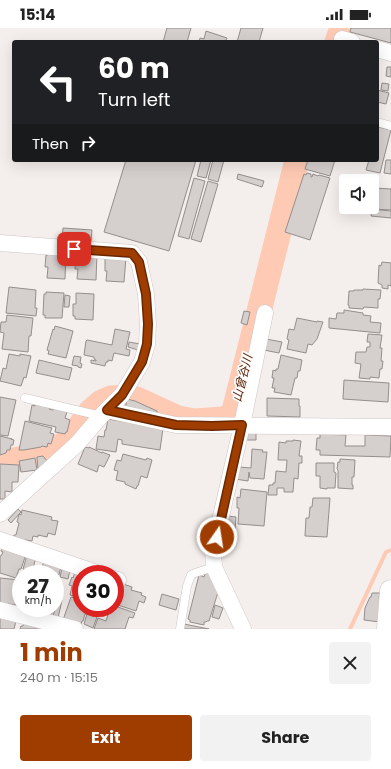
<!DOCTYPE html>
<meta charset="utf-8">
<style>
:root{--surface:#fff;--page:#f2f2f2;--text:#222;--muted:#767676;--accent:#9f3d00}
body{margin:0;font-family:Poppins,"Noto Sans JP",sans-serif;background:var(--page);color:var(--text);height:100vh;display:flex;flex-direction:column;font-size:15px;white-space:nowrap}
*{box-sizing:border-box;margin:0}
p{font-size:13px;color:var(--muted)}
.icon{flex:none;width:22px;height:22px;fill:none;stroke:currentColor;stroke-width:2;stroke-linecap:round;stroke-linejoin:round}
.map{position:relative;height:601px;overflow:hidden}
.sheet{display:flex;flex-direction:column;background:var(--surface);flex:1}
.sheet>*{flex:none}
.hud{position:absolute;left:12px;top:12px;width:367px;height:122px;border-radius:4px;box-shadow:0 4px 16px #0002;background:#202124;color:#fff;overflow:hidden}
.controls{position:absolute;left:339px;top:146px;display:grid;gap:8px}
.controls a{display:grid;place-items:center;width:40px;height:40px;border-radius:4px;background:var(--surface);box-shadow:0 4px 16px #0002;font-size:20px}
.speed{position:absolute;left:12px;top:537px;display:flex;gap:8px;font-size:20px;font-weight:700;text-align:center}
.speed>*{display:grid;place-content:center;width:52px;height:52px;border-radius:50%;background:var(--surface);box-shadow:0 4px 16px #0002;line-height:1}
.speed small{font-size:10px;font-weight:400}
.speed .limit{border:6px solid #d22;background:#fff;color:#111}
.pin{position:absolute;display:grid;place-items:center;width:34px;height:34px;color:#fff;margin:-17px;border-radius:8px;box-shadow:0 2px 6px #0006}
.me{position:absolute;width:44px;margin:-22px;rotate:13deg;stroke-linejoin:round;filter:drop-shadow(0 0 3px #0008)}
.turn{display:flex;align-items:center;gap:14px;height:84px;padding:0 20px;font-size:18px}
.turn .icon{width:52px;height:52px;stroke-width:2.5}
.turn b{display:block;font-size:28px;line-height:34px}
.then{display:flex;align-items:center;height:38px;padding:0 20px;background:#0003;gap:8px;font-size:15px}
.round{display:grid;place-items:center;flex:none;width:42px;height:42px;border-radius:4px;background:var(--page)}
.head{display:flex;align-items:center;justify-content:space-between;height:68px;padding:0 20px}
h1{font-size:24px;font-weight:700;line-height:30px;color:var(--accent)}
.cta{display:flex;gap:8px;margin-top:auto;padding:8px 20px}
.cta a{flex:1;height:46px;border-radius:4px;background:var(--accent);color:#fff;font-size:16px;font-weight:700;line-height:46px;text-align:center}
.cta a+a{background:var(--page);color:var(--text)}
.status{display:flex;justify-content:space-between;align-items:center;height:28px;padding:0 20px;background:var(--surface);direction:ltr}
.status svg{height:11px;fill:currentColor}
.map>svg:first-child{display:block}
</style>
<div class="status"><b>15:14</b><svg viewBox="0 0 49 12"><path d="M0 12V9h3v3zM5 12V6h3v6zM10 12V3h3v9zM15 12V0h3v12zM26 1h20v11H26zM47 4h2v5h-2z"/></svg></div>
<div class="map">
<svg width="391" height="601" viewBox="0 0 391 601">
<rect width="100%" height="100%" fill="#f4eeec"/>
<g fill="none" stroke-linecap="round" stroke-linejoin="round">
<path stroke="#fecab4" stroke-width="4" d="M350,601L386,524L391,522"/>
<path stroke="#fecab4" stroke-width="25" d="M337,14L342,0
M0,435L46,425L60,419L72,409L91,383L100,375L111,370L126,369L137,371L178,390L195,393L223,391L230,388L234,383L297,132"/>
</g>
<path fill="#d5cfcd" stroke="#948f8d" d="M167,0H191L187,14H163Z
M241,0H263L259,14H237Z
M351,0H391V15L350,4Z
M206,3L227,10L225,14H199L200,10L204,11Z
M387,39H391V49L386,48Z
M382,55L389,56L388,63L381,62Z
M377,62L389,65L386,76L377,74Z
M378,99L391,102L380,145L366,142L369,132H377Z
M126,132H196L169,223L104,204Z
M201,132H211L206,150L197,148Z
M213,132H224L218,154L208,151Z
M308,132H335L330,148L305,141Z
M386,132H391V146L384,145Z
M307,145L311,146V149H312L313,146L318,148L319,147L330,150L310,212L285,204L304,146L306,147Z
M238,146L264,153L262,159L237,151Z
M194,150L205,153L189,211L178,208Z
M208,153L218,156L201,214L191,211Z
M374,160L391,161V182L372,181Z
M372,181L391,183V190L371,188Z
M63,200L92,202L91,214L62,213Z
M48,224L66,225L65,251L47,250L48,239H45L46,227H48Z
M97,226L96,252L77,251L78,241H75L76,228Z
M126,229L124,254L106,253L107,243H105V231Z
M382,234L391,235V258L388,257V261L382,260V257L378,255L379,237L381,238Z
M9,259L36,262L35,280H37L36,288L6,285Z
M363,261L381,262L380,271H378V280L364,279L363,281L349,280V277H348L349,263H354V262H363Z
M46,264L64,265L62,290H45V287H43L44,266H46Z
M76,265L94,266L93,292L75,291V288H73V276H76Z
M65,267L70,268L69,279H64Z
M344,282L363,285V287L371,288L370,294L381,295L380,305L329,300V290L336,291L337,285H344Z
M244,283L250,284L247,297L241,295Z
M7,287L33,290L31,308H29L28,324L2,321L4,305L0,304L1,294H6Z
M297,290L317,294V293L323,294L317,311L312,317L308,316L306,325L287,321L289,312L287,311L289,301L294,302Z
M55,298L73,303L66,330L48,326L49,323L47,322L53,301L54,302Z
M115,301L130,304L126,321L130,322L129,328L114,325L112,333L108,332V334H106L105,338L91,335V332L96,333V332L94,331V329L84,327L86,313L87,312L112,317Z
M368,306L382,307L380,320H382L381,333H383L382,341H380L379,350L370,349V351L359,350L361,336L355,335L356,324H366L367,319H370V314H367Z
M266,311L282,314L279,325L264,322Z
M129,314L140,316L138,322L128,319Z
M9,326L20,328V326L31,328L26,350L24,349L21,358L0,353L3,340L6,341Z
M281,327L302,332L300,343H298L297,350H295L291,367L274,364L275,360H272L274,350H272L273,342L276,343V341H278Z
M74,328L81,329L80,335L82,336L81,340L78,339V338L72,337Z
M39,332L72,340L69,352L36,345Z
M344,352L389,355L388,374L343,371Z
M0,369L16,372L8,408L0,407Z
M267,370L299,371V378H300V389L267,388Z
M127,371L135,373L157,383L156,388L125,383Z
M35,376L50,379L49,381L53,382L54,380L67,384L65,390L70,392L67,404H66L65,406L55,404L56,399L29,393L32,377L35,378Z
M108,391L163,400L160,422L122,416V412L118,411L116,424L96,421L98,408L104,409L105,402H106Z
M25,393L52,400L50,405L54,406L51,416L48,415L47,419L42,418L41,419L24,422H19Z
M245,403H256V412H245Z
M320,406L346,407L345,418H365V407L391,408L390,429L320,427V422H316L317,410H320Z
M0,408L12,411H11L14,412L13,417H11L10,422H7L6,425L0,427Z
M293,412L301,413L299,428H302V435H299L298,451L294,450L293,464H284V460H277V467H268L269,457H273V455H275L276,443L286,444L287,432H278L279,414L286,415V413H293Z
M85,419L89,420V419L102,425V424L110,427L104,439L99,437L97,444L78,436Z
M252,421L263,422L262,424H267L264,451L250,450L249,444L248,453L235,451L239,439L251,440Z
M123,426L146,432L147,430L152,432L147,450L141,448L138,458H137L136,461L125,456V454L116,452L118,443L114,442L117,432L121,433Z
M43,428L47,433L38,441L37,429Z
M35,430L37,442L21,444L19,433Z
M340,431L355,432L354,449H352V457H353V461L338,460V442L337,441L338,434H340Z
M316,435H334V444L336,445L335,460H327V461L320,460V448H316Z
M0,436L19,437L18,454H12V464L5,463V471H0Z
M241,461L267,464L264,498L238,496L239,480H237V469L240,470Z
M313,470H330L327,509L305,508L306,490H309L310,479H312Z
M18,481L21,484L11,495L8,492Z
M22,482L52,489L51,492L58,493L55,507L48,505L47,509L38,507V509L33,508L32,513L25,512V515L12,511L14,507H16L19,495L17,494L19,486L21,487Z
M227,488L236,489L235,501L226,500Z
M3,518L26,526L21,541H19L16,550L0,545V528H1L3,524L1,523Z
M27,527L36,529L32,544L23,541Z
M44,533L61,539L55,561V546H31L32,544L40,546Z
M62,540L70,542L68,551L60,549Z
M75,544L81,546V570L70,567L72,558L69,557L72,549L73,550Z
M212,544L219,561L209,593H207L206,594H204V597L190,594V592L188,591L199,547L204,549L205,546Z
M0,550L20,552L21,562L20,568H18L17,577L0,575Z
M115,556L122,558L123,556L132,559L131,562L142,565L141,567L146,569L144,575L139,573L136,583L115,576Z
M372,565H380L379,570H382L380,594L364,592L365,580L370,569H371Z
M162,566L179,571L176,582L159,577Z
M71,569L81,572V580H88L86,586H85L83,593H82L81,596L63,592Z
M57,571L62,572L58,590L53,589Z
M215,577L223,580L219,591L212,589Z
M115,578L135,585L133,590L129,589L125,601H94L98,590L106,593L110,580H115Z
M29,580H54L51,588L29,581Z
M87,586L97,589L93,600L84,596Z
M0,588L16,593L14,601H0Z
M24,596L52,601H20L21,598H23Z
M184,596L209,601H183Z"/>
<g fill="none" stroke-linecap="round" stroke-linejoin="round">
<g stroke="#ccc6c4" stroke-width="9">
<path id="service" d="M377,94L391,98
M25,370L101,388
M180,601L187,558L191,547L195,545L214,539"/>
</g>
<g stroke="#ccc6c4" stroke-width="17">
<path id="minor" d="M342,11L352,14
M377,21L391,25
M0,215L132,225L139,234L146,266L148,296L147,316L142,334L122,367L101,388L77,416L0,486
M107,382L176,397L391,399
M0,512L100,546
M115,551L118,552
M0,582L75,601
M243,601L214,539L213,523L242,397L265,285"/>
</g>
<g stroke="#ccc6c4" stroke-width="23">
<path id="trunk" d="M388,601L391,563"/>
</g>
<use href="#service" stroke="#fff" stroke-width="8"/>
<use href="#minor" stroke="#fff" stroke-width="16"/>
<use href="#trunk" stroke="#fff" stroke-width="22"/>
</g>
<g fill="none" stroke-linecap="round" stroke-linejoin="round">
<g stroke="#672800" stroke-width="10">
<path id="route" d="M74,221L132,225L139,234L146,266L148,296L147,316L142,334L122,367L107,382L176,397L212,398L242,397L217,509"/>
</g>
<use href="#route" stroke="#9f3d00" stroke-width="7"/>
</g>
<g text-anchor="middle" dominant-baseline="central" stroke-width="3.5" stroke-linejoin="round" paint-order="stroke">
<g font-size="12" font-style="italic" fill="#5b270e" stroke="#fffcfb">
<text transform="translate(242 350) rotate(-76)">山曾谷川</text>
</g>
</g>
</svg>
<div class="controls">
<a><svg class="icon" aria-label="sound" viewBox="0 0 24 24"><path d="M4 9h4l5-4v14l-5-4H4zM17 9q2 3 0 6"/></svg></a>
</div>
<div class="speed"><div>27<small>km/h</small></div><div class="limit">30</div></div>
<div class="pin" style="left:74px;top:221px;background:#d93025"><svg class="icon" aria-label="arrive" viewBox="0 0 24 24"><path d="M6 21V4h12l-3 4 3 4H6"/></svg></div>
<svg class="me" style="left:217px;top:509px" viewBox="-20 -20 40 40"><circle r="17" fill="#9f3d00" stroke="#fff" stroke-width="3"/><path d="M0-11L8 9 0 5-8 9z" fill="#fff"/></svg>
<div class="hud">
<div class="turn"><svg class="icon" aria-label="left" viewBox="0 0 24 24"><path d="M17 20v-9H6M10 6l-5 5 5 5"/></svg><div><b>60 m</b>Turn left</div></div>
<div class="then">Then<svg class="icon" aria-label="right" viewBox="0 0 24 24"><path d="M7 20v-9h11M14 6l5 5-5 5"/></svg></div>
</div>
</div>
<section class="sheet">
<div class="head"><div><h1>1 min</h1><p>240 m · 15:15</p></div><a class="round"><svg class="icon" aria-label="close" viewBox="0 0 24 24"><path d="M6 6l12 12M18 6L6 18"/></svg></a></div>
<div class="cta"><a>Exit</a><a>Share</a></div>
</section>
